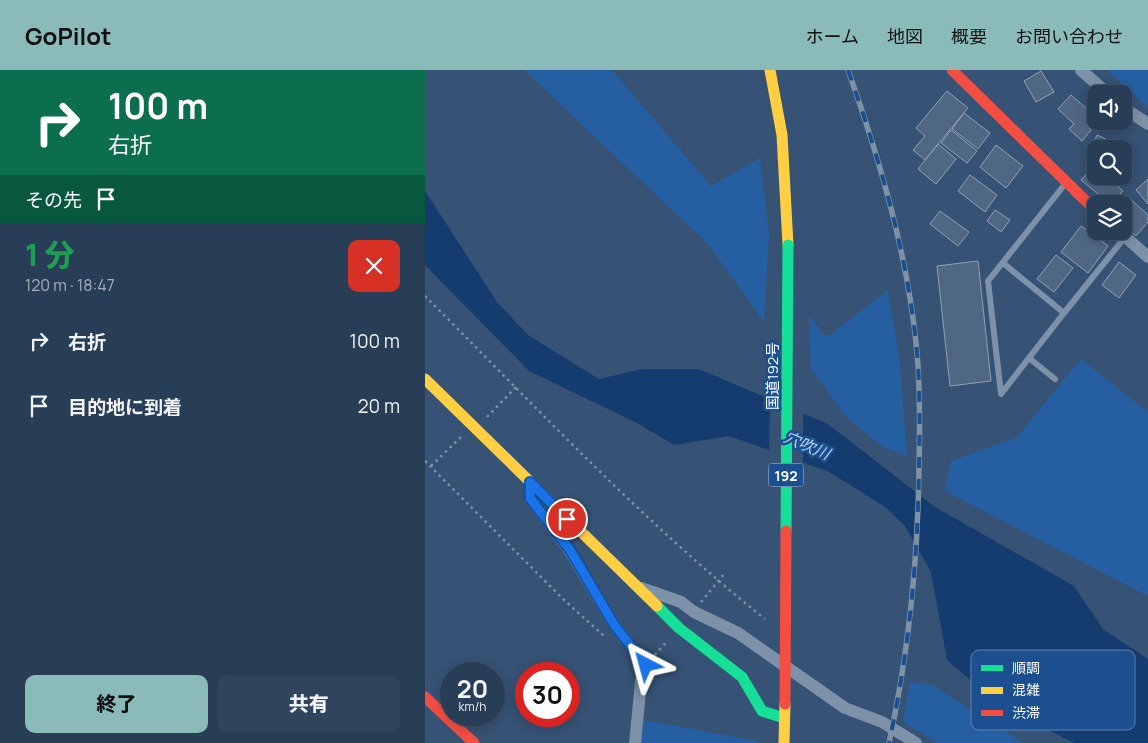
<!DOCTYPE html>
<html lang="ja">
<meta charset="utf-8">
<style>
:root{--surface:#283e57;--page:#30455d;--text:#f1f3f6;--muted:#a5aeba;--line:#44576d;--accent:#8bbbb9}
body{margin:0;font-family:Manrope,"Noto Sans JP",sans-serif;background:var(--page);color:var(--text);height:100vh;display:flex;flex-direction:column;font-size:19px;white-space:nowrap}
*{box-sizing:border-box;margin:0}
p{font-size:16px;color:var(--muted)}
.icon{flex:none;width:28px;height:28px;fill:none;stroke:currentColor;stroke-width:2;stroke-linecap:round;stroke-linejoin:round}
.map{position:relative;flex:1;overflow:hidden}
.panel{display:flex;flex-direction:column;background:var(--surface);width:425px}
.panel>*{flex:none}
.guide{background:#0b6e4f;color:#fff;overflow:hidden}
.fabs{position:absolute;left:662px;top:15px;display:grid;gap:10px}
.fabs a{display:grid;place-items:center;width:45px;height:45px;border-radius:10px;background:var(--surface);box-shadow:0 2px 12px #0003,0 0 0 1px var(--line);font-size:25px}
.speed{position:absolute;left:15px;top:592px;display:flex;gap:10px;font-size:25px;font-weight:700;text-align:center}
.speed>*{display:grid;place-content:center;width:65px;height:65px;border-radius:50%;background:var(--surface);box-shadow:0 2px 12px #0003,0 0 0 1px var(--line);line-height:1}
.speed small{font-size:12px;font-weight:400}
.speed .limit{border:8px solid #d22;background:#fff;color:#111}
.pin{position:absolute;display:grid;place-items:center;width:42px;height:42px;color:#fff;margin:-21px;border:2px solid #fff;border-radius:50%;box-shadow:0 1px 5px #0007}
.me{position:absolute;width:55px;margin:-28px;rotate:321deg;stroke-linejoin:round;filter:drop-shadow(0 0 4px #0008)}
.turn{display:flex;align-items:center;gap:18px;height:105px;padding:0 25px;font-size:22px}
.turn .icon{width:65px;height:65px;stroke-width:2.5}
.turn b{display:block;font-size:35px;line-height:42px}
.then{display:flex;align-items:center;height:48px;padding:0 25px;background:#0003;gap:10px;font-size:19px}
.round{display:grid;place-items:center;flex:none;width:52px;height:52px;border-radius:10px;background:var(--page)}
.overview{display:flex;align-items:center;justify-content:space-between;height:85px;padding:0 25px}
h1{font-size:30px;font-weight:800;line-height:38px;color:#1e9e55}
.primary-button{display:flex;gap:10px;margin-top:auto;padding:10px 25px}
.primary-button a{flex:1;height:58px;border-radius:10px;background:var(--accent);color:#111;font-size:20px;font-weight:800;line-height:58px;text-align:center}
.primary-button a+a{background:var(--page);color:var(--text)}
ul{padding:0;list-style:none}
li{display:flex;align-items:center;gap:15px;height:65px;padding:0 25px}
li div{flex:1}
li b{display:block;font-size:19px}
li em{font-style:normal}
header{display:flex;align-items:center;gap:30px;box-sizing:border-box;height:70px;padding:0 25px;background:var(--accent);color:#111}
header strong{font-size:24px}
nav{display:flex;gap:28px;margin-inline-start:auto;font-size:18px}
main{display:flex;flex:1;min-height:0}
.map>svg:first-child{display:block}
</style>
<header>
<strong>GoPilot</strong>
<nav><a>ホーム</a><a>地図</a><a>概要</a><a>お問い合わせ</a></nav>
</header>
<main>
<section class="panel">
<div class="guide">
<div class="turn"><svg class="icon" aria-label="right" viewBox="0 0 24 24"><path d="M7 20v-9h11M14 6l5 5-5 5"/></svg><div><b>100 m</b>右折</div></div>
<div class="then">その先<svg class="icon" aria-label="arrive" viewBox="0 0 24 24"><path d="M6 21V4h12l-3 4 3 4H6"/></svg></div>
</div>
<div class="overview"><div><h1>1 分</h1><p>120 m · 18:47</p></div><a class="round" style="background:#d93025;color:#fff"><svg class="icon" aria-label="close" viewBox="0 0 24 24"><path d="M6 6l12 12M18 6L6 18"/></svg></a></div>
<ul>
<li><svg class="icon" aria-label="right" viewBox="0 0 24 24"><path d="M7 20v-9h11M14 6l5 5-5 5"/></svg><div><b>右折</b></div><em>100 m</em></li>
<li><svg class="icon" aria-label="arrive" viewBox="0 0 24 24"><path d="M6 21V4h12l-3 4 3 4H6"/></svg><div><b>目的地に到着</b></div><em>20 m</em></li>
</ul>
<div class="primary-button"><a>終了</a><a>共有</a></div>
</section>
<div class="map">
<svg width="723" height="673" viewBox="0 0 723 673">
<rect width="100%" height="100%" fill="#365274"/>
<path fill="#265fa1" d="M99,0H187L286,116L335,88L344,164L339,252L282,173Z
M682,0H723V38Z
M463,220L475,293L482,386L458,377L423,349L386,299L384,245L399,265H405Z
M656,289L723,342V526L520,421L526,391L591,368Z
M485,612L508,615L598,673H513L478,652Z
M218,650L333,671V673H216Z"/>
<path fill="#153c6e" d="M0,121L72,232L103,265L174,309L217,299H274L403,354L510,437L649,516L678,559L723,589V673H649L575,635L522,590L506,502L480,456L460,437L432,419L402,401L304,366L249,375L210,352L104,301L0,195Z"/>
<path fill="#365274" d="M345,326L378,340V395L344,383Z"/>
<path fill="#506783" stroke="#92a2b6" d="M616,1L629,22L611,32L599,11Z
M522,21L543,38L500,90L488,80L500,66L491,58Z
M646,25L670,46L662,55L666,60L657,71L644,59L649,54L633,39Z
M539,43L565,63L553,79L527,59Z
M526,60L552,81L542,93L516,73Z
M672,65L702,79L699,86V79H671V83L665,81Z
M513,74L531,89L511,114L493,99Z
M571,75L598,96L581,118L555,97Z
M667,98L671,101V106H682L698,121L685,134L656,110Z
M545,105L572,125L560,142L533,121Z
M723,109V134L711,120Z
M702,126L723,145V152L711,166L699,155V147L704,142L699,134H696Z
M570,140L585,150L576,162L562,151Z
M515,141L544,162L533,176L505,154Z
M656,156L683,176L663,203L636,182Z
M631,185L648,198L629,222L612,209Z
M553,191L566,311L525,316L512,196Z
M694,192L711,205L694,228L677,215Z"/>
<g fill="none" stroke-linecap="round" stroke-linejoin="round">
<path stroke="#7d92a8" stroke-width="2.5" stroke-dasharray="2.5 4" stroke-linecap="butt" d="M675,161L682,167
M0,226C110,336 218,452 340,549
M62,347L91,317
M0,391L139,530L179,566
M6,396L36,367
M276,532L299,504
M230,585L243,570"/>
<path stroke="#7d92a8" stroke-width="6" d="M578,193L639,243L576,324L563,211L640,114
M639,243L700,167
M604,288L630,309"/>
<path stroke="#7d92a8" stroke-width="12" d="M656,0L683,24
M699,38L723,54
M694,161L723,187
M105,412V428L145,481L190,556L221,595L217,602L210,673
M216,518L256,532L269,542L313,563L420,638L457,652L491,673"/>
<path stroke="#16e098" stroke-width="11" d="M232,536L254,558L317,607L337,641L359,648"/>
<path stroke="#ffcf43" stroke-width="11" d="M345,0L357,65L363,175
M0,309L232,536
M359,673L360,634"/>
<path stroke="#f24e42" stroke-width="11" d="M527,0L671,141
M0,627L49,673"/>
<g stroke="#7e92a7" stroke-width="5.5">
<path id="rail" d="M423,0C455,90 483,186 492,282C495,319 495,358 494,396C493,490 484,581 464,673"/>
</g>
<use href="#rail" stroke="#1b4f8f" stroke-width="4" stroke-dasharray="11" stroke-linecap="butt"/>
<path stroke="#16e098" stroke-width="11" d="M361,461L363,175"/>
<path stroke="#f24e42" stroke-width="11" d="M360,634L361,461"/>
</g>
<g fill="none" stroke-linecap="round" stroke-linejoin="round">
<g stroke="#114b97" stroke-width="12">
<path id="route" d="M142,449L105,412V428L145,480L190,556L221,595"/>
</g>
<use href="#route" stroke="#1a73e8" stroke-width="9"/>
</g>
<g text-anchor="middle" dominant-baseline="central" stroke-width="5" stroke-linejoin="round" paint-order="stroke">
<rect fill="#1b4f8f" stroke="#bbcadd" stroke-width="1" x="343.5" y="393.5" width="35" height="23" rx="4"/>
<g font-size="14" font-weight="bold" fill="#fff">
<text x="361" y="405">192</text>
</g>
<g font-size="15" fill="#fff" stroke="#1b4f8f">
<text transform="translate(347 306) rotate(-90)">国道192号</text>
</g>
<g font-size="16" font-style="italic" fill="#b5d3f5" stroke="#1b4f8f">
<text transform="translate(382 375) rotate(23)">穴吹川</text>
</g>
</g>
<rect x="546" y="580" width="164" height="80" rx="8" fill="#1b4f8f" stroke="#5f84b1" stroke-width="1"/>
<rect x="556" y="595" width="22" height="6" fill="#16e098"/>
<rect x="556" y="617" width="22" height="7" fill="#ffcf43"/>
<rect x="556" y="640" width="22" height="6" fill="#f24e42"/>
<g font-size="14" fill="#fff">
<text x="587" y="603">順調</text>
<text x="587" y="625">混雑</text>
<text x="587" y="648">渋滞</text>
</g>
</svg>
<div class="fabs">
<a><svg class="icon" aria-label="sound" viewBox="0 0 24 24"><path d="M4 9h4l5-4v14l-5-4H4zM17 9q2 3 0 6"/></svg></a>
<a><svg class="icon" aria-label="search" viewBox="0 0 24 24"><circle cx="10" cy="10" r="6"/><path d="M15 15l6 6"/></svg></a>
<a><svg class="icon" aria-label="layers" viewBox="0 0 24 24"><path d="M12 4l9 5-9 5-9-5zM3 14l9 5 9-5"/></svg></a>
</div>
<div class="speed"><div>20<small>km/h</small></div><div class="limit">30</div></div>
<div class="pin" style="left:142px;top:449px;background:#d93025"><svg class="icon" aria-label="arrive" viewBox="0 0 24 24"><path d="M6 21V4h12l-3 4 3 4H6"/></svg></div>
<svg class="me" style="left:221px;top:595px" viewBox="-20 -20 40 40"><path d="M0-17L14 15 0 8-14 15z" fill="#1a73e8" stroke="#fff" stroke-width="4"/></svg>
</div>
</main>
